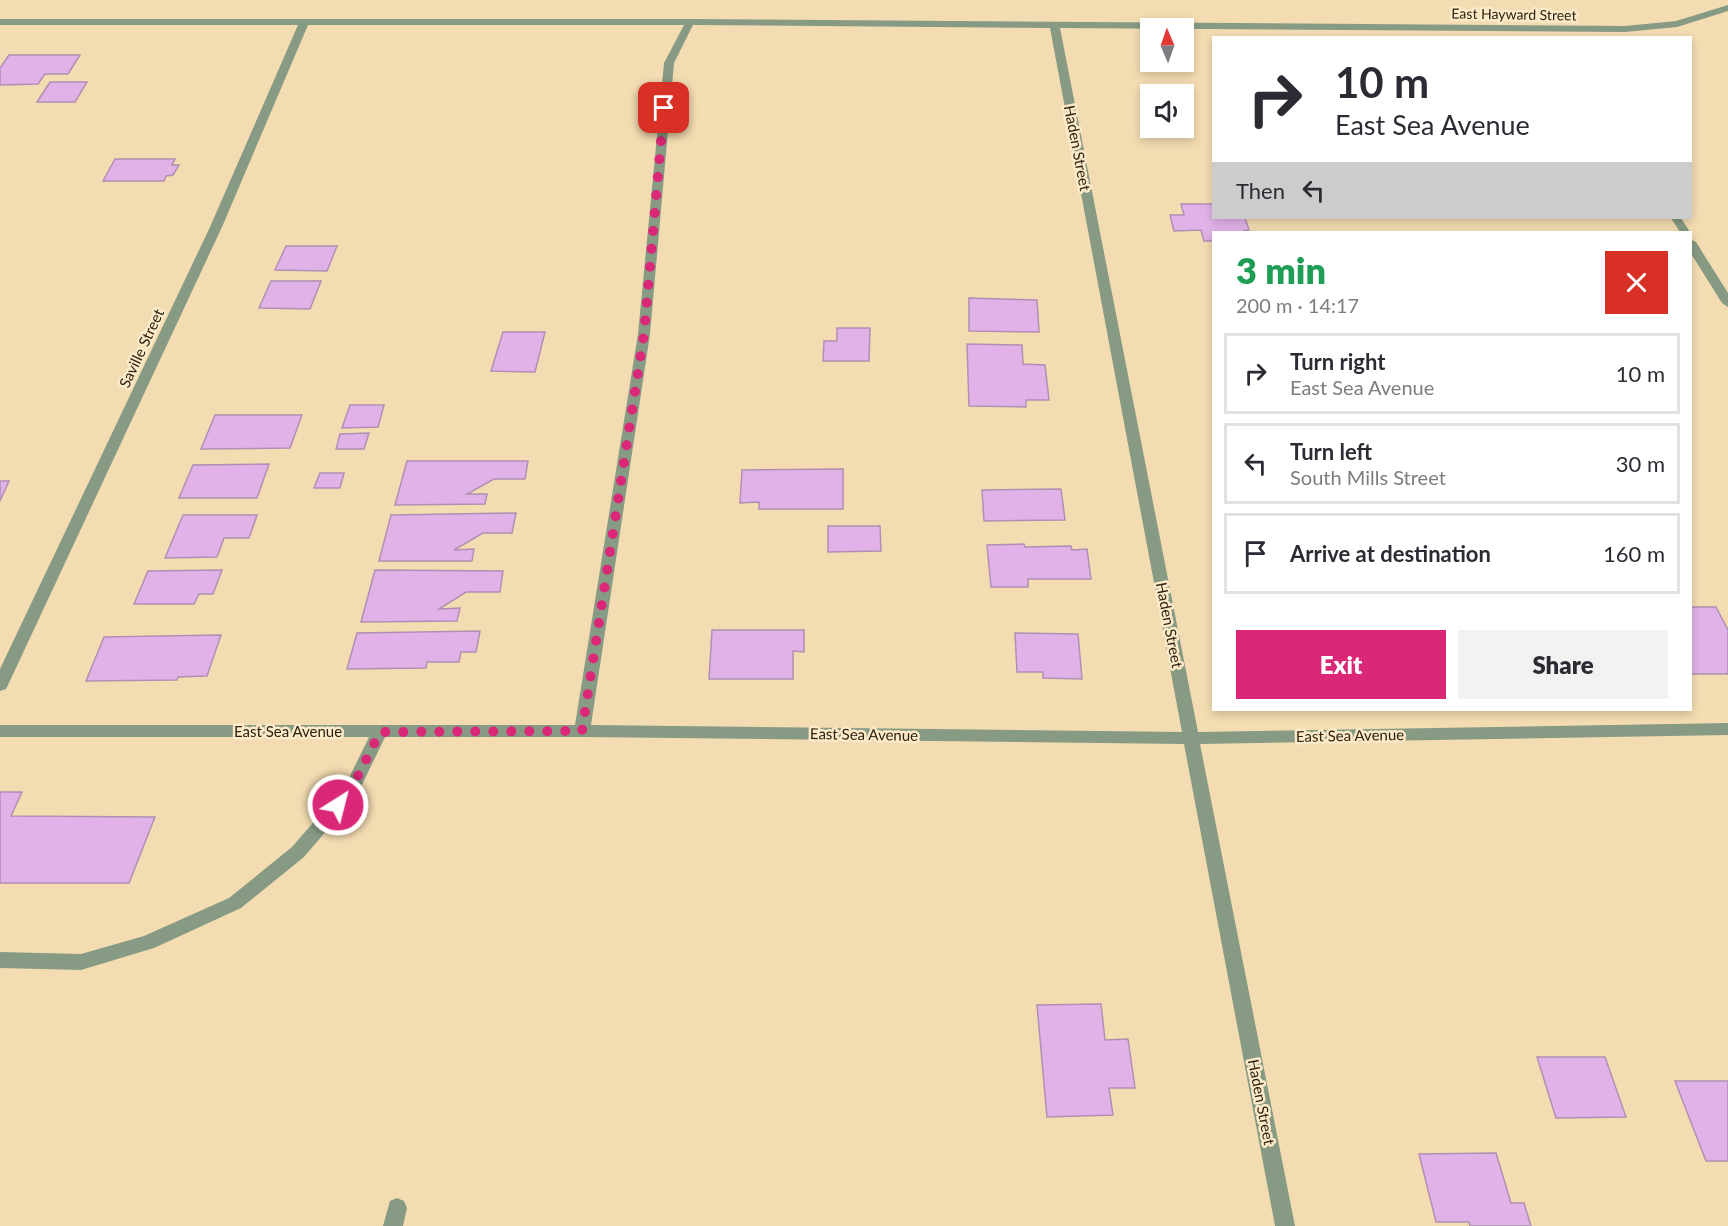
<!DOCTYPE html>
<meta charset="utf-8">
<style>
:root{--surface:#fff;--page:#f2f2f3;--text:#2b2b33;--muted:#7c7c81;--line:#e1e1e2;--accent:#db2777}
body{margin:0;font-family:Lato,sans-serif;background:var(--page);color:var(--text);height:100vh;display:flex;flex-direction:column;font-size:22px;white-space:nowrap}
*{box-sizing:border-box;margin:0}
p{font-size:20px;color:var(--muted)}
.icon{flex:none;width:33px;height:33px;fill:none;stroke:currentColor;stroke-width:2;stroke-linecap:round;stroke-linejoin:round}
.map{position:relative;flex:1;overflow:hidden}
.side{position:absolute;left:1212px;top:231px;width:480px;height:480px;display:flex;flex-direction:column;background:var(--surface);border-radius:0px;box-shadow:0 3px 9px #0003}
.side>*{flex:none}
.banner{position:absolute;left:1212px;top:36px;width:480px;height:183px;border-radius:0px;box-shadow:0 3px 9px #0003;background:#fff;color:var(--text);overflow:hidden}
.needle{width:39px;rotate:358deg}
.fabs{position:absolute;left:1140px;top:18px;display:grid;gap:12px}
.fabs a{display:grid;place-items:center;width:54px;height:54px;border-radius:0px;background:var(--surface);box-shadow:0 3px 9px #0003;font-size:30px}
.pin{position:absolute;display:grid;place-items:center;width:51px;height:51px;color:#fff;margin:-26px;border-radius:12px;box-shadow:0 3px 9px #0006}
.me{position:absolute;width:66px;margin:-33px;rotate:36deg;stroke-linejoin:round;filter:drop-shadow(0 0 4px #0008)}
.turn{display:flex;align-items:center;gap:21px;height:126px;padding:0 24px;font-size:27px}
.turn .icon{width:78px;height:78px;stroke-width:2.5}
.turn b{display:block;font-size:42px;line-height:51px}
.then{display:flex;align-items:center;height:57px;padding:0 24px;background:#0003;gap:12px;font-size:22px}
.round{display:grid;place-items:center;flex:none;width:63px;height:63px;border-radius:0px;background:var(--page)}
.overview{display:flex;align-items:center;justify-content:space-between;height:102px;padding:0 24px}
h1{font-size:36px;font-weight:800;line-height:45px;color:#1e9e55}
.cta{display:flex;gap:12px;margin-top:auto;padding:12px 24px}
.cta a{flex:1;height:69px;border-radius:0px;background:var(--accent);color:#fff;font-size:24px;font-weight:800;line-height:69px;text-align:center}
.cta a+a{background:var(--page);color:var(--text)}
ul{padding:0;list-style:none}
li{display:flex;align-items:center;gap:18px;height:81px;margin:0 12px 9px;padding:0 12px;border:3px solid var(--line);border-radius:0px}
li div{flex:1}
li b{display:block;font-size:22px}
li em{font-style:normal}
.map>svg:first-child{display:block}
</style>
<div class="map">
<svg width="1728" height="1226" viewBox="0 0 1728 1226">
<rect width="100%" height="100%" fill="#f4dcb2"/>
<path fill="#e1b2e8" stroke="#af90b3" stroke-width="1.5" d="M9,55H80L68,74H45L38,84L0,85V68Z
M50,82H87L75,102H37Z
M115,159H175L172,165H179L173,175L166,176L164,181H103Z
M1181,204H1214V218H1245L1249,230L1244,231L1245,232H1214V241H1204L1201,230L1174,231L1170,215H1184Z
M286,246H337L327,271L275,270Z
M271,281H321L310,309L259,308Z
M969,298L1037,300L1039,332L969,331Z
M837,328H870L869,361H823L824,341H837Z
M503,332H545L535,372L491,371Z
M967,344L1022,345L1023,364L1045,365L1049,400H1026V407L969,406Z
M350,405H384L378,427L342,428Z
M215,415H302L290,448L201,449Z
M369,433L364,449H336L340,434Z
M407,461H528L525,479H494L467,494H487L485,504L395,505Z
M269,464L257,498H179L193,465Z
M843,469V509H759V502L740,503L742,470Z
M320,473H344L340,488H314Z
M0,481H9L0,501Z
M1061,489L1065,520L984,521L982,490Z
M516,513L512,533H483L454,550L474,549L472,561H379L391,515Z
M183,515H257L249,538H224L217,557L165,558Z
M828,526H880L881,551L828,552Z
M1024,544L1025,547L1071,546L1072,550L1087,549L1091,579H1028V587H991L987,545Z
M222,570L213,594H199L194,604H134L148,571Z
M375,570L503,571L500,592H466L439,609L460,608L457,621L361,622Z
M1690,607H1716L1728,630V674H1690Z
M712,630H804V652L793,651V679H709Z
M480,631L476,652H461L459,662H427L426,668L347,669L357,633Z
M1015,633L1078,634L1082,679L1043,678V672H1017Z
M221,635L207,676L178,677L177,680L86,681L104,637Z
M0,792H22L11,816L155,817L129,883H0Z
M1101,1004L1105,1040L1128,1039L1135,1088H1109L1113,1115L1047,1117L1037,1005Z
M1537,1057H1605L1626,1117L1556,1118Z
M1675,1081H1728V1161H1706Z
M1496,1153L1511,1203H1524L1531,1226H1470L1469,1222H1436L1419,1154Z"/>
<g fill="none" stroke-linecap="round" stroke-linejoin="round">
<path fill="#879b84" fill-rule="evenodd" d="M380,725L386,727L388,731L357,795L304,857L241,908L154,948L81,970L0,968V952L81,954L144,936L229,898L292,847L345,786L374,727Z"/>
<path fill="#879b84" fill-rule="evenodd" d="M1728,5V11L1677,27L1625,32L1060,28L1198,732L1728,723V735L1200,744L1295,1226H1275L1184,744L582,737H0V725H575L638,334L664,63L684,25H308L222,227L8,685L6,689L0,691V669L210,227L298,25H0V19H690L1625,26L1676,21ZM693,25L1050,28L1182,732L591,725L650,334L674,63Z
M1671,218H1681L1690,232H1680Z
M1690,239L1696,242L1728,293V307L1722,303L1690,252Z
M397,1198L404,1201L407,1208L403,1226H383L390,1201Z"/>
</g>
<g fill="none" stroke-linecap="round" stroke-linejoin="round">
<path stroke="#db2777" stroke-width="10" stroke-dasharray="0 18" d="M338,805L351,790L380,732L582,731L644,334L664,108"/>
</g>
<g text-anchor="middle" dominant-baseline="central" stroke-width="5" stroke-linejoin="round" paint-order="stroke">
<g font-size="14" fill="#2b2212" stroke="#fdeac8">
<text transform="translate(1514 14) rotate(1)">East Hayward Street</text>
</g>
<g font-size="15" fill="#2b2212" stroke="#fdeac8">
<text transform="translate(1078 148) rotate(79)">Haden Street</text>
<text transform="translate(141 348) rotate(-65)">Saville Street</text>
<text transform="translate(1170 625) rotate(79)">Haden Street</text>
<text x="288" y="731">East Sea Avenue</text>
<text transform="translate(864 734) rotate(1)">East Sea Avenue</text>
<text transform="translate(1350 735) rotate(-1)">East Sea Avenue</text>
<text transform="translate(1262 1102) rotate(79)">Haden Street</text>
</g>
</g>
</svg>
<div class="fabs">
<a><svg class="needle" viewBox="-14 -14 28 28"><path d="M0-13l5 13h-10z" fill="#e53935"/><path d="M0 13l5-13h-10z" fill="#7c7c81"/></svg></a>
<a><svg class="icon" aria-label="sound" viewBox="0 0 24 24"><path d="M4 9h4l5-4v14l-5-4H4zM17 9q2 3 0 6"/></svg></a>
</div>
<div class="pin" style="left:664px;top:108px;background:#d93025"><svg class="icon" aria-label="arrive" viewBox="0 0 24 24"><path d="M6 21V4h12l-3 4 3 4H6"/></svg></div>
<svg class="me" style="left:338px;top:805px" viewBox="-20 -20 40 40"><circle r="17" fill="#db2777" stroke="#fff" stroke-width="3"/><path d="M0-11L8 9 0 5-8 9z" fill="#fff"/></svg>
<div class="banner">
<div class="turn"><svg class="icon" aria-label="right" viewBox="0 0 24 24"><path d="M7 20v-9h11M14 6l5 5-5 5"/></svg><div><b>10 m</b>East Sea Avenue</div></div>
<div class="then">Then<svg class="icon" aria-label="left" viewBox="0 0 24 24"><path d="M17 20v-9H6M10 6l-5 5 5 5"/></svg></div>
</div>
<section class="side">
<div class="overview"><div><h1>3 min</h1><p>200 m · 14:17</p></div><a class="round" style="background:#d93025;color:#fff"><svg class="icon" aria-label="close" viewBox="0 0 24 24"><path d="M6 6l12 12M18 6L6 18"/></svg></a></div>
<ul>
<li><svg class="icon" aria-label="right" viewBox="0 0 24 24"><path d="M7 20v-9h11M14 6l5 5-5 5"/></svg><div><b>Turn right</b><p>East Sea Avenue</p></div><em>10 m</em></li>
<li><svg class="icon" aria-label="left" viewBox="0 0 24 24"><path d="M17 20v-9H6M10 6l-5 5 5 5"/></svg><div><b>Turn left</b><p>South Mills Street</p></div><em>30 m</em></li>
<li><svg class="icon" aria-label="arrive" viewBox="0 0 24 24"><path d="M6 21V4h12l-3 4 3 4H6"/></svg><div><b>Arrive at destination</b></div><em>160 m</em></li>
</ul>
<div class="cta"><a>Exit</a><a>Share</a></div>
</section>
</div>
